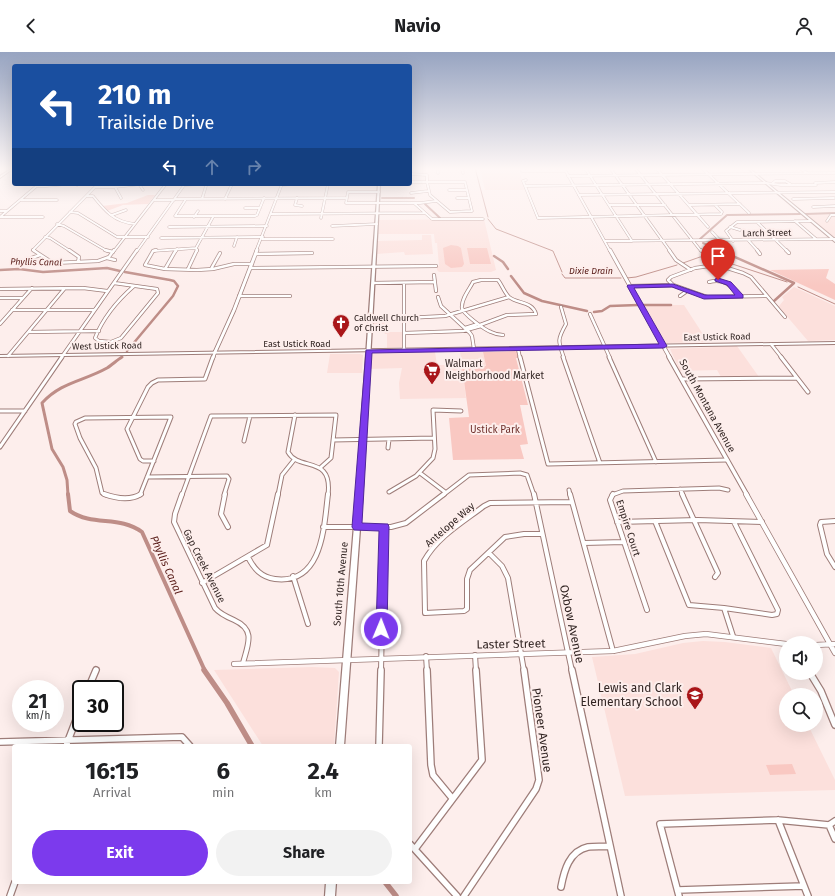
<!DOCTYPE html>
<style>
:root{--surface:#fff;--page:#f2f2f2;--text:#202124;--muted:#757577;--accent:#7c3aed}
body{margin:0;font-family:"Fira Sans",sans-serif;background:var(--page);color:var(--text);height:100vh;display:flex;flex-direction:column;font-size:15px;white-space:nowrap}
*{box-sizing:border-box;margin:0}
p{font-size:13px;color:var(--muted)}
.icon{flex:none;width:22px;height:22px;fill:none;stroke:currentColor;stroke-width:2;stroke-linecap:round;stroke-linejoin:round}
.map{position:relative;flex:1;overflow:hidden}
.side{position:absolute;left:12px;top:692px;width:400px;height:140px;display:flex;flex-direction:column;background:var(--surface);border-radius:4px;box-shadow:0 4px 16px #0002}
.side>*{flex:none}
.banner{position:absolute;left:12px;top:12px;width:400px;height:122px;border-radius:4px;box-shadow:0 4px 16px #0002;background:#1a4fa0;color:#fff;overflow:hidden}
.buttons{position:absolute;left:779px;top:584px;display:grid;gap:8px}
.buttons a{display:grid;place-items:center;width:44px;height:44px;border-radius:50%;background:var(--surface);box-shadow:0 4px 16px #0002;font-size:20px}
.speed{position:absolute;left:12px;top:628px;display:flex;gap:8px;font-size:20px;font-weight:700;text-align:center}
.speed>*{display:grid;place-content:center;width:52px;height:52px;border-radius:50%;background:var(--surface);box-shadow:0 4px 16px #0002;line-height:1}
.speed small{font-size:10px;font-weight:400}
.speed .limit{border:2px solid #111;border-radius:6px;background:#fff;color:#111}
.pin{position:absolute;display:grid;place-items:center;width:34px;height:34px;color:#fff;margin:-41px -17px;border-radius:50% 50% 50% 0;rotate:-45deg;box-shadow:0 0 4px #0007}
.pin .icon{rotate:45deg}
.me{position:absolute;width:44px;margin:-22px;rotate:1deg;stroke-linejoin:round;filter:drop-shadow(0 0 3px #0008)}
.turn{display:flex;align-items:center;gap:14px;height:84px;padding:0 20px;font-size:18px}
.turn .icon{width:52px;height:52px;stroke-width:2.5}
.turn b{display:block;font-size:28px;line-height:34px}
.lanes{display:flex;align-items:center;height:38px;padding:0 20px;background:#0003;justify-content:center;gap:20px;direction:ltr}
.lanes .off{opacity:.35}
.eta{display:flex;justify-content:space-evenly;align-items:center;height:68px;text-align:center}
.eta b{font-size:24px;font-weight:700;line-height:28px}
.primary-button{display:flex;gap:8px;margin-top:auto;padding:8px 20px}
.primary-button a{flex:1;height:46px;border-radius:24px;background:var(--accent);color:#fff;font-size:16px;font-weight:700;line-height:46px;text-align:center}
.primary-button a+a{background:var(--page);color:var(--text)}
header{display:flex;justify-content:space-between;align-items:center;height:52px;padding:0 20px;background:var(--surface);font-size:18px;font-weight:700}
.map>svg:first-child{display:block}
</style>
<header><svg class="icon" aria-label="back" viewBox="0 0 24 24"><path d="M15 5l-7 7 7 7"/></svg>Navio<svg class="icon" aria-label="person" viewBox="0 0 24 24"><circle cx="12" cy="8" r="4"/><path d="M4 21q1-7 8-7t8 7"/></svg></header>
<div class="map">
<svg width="835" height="844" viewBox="0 0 835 844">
<rect width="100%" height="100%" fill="#fdeeec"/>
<path fill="#fce0dc" d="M480,116H523H518L525,138H485Z
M835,161V189L802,162Z
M484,167L496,218L491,220H439L437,218V214H439L437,191H435L434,182H378L379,168Z
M422,183H431L433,202L405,203L404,200L376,202L377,189L422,188Z
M794,235L835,254V288L808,289L779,255V254L784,248L782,245Z
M644,253H684L708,290L667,291L664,290Z
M372,270H388V280H402V295L387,296V282H385L384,280H371Z
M737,294L759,325H721L717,318L680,319L670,297Z
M435,300L437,313H462L460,300H483L486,315H462L466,346L400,347L399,331L402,316L369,317L370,303L373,301Z
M330,302H360L363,303L362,321H327Z
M703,589L725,590L771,596L794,643H786V673H808L835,728V738L625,744L592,605L635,602L683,591Z
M312,615L335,616L339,620L334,694H263L214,618Z"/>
<path fill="#f9c8c2" d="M148,143H155L148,152L123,153L107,159L102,154L127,151Z
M451,193L458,194L461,196L464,212L462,215L451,216L445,212L443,196Z
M467,196H487L491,212H470Z
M829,217L826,226L835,232V248L770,218Z
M515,299L517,300L519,306H516L528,353H520L528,392L520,393L524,407L453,408L449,366L469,365L462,315L486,314L483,300Z
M792,712L796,722L770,723L766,713Z"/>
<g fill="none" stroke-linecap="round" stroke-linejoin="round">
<path stroke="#be8d87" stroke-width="1" d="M475,116L488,165
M488,167L496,177L553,199L562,220
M683,211L700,205H711L787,230
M562,222L565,226H621
M627,226L636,225L677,213
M798,235L835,252"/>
<path stroke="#be8d87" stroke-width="2" d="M382,146H414
M425,152L440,166
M805,162L835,161
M700,187L727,163L800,162
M703,191L722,199"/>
<path stroke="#be8d87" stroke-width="2.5" d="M719,198L794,231L774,249
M494,204L503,210L508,217
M0,218L19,217L43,220L107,216L120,219
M125,220L170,228L174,229L178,234L173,244L127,299
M511,224L524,241L542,249L587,259
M643,253H671
M594,260L602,259L610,254L638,253"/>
<path stroke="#be8d87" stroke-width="3" d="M68,443L67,428L63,415L52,397L42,351C61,330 84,329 107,316C112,313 117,308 122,305"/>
<path stroke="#be8d87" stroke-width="4" d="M68,442L70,459C93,475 119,463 142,480L205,619"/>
<path stroke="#be8d87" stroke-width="5.5" d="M204,618L227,651L252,694
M385,830L396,844"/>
<g stroke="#9e7d79" stroke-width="3">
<path id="minor-far4" d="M437,116L438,121
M462,116L463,121
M585,116L632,189
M610,116L670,199
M635,116L701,199
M656,116L708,175
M702,116L749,161
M800,116L807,121
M522,119H566
M410,122L427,123V130
M568,124L835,121
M526,128L523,129L538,166L721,162L722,160L715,153
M410,130H427
M427,130H465L472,159L450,160L430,143Z
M773,131L775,129H785L792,133
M815,131L835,130
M75,132L77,133
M139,132L143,138
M185,133L205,132L206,134L202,147
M282,133L299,132
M37,134H46
M46,134L68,132
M525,134L766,131L781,133H816
M95,135H115L142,132
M115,135L121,146
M449,138H467
M379,140H348L346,151H420L436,149
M411,141L428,139
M579,143L835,140
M86,144H93C105,159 114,170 135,172
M297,146L295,153L302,154
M457,146H469
M175,147L346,146
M186,147L175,164H255L257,163L264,146
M225,147L232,132
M793,147L834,146
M20,148H57
M154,148H174
M414,151L432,167H483
M609,153H665
M689,153L740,152
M813,155L835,154
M245,156H260
M0,159H7
M70,160L78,161L117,185H148
M271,162L424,161
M112,163L126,158
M0,165L39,132
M0,165H43
M194,165L198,159
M321,166L328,132
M795,169L816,187
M827,169L831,163H835
M757,170L787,199
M57,172L64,174L107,199
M332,174L377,172
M169,175L267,174
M730,175L740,178
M712,180L729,198
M45,185L50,186L70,199
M161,186L263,185
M262,187H333
M748,188L758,199
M605,189L835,187
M733,189L726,179L737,170L811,169
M234,194L237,185
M35,199L33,198L98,132
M114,199L166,132
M137,199L185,132
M153,199L196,196
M176,199L177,197
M197,199L196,196L213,165"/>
</g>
<g stroke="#9e7d79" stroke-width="4">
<path id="minor-far3" d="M33,198L53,211L98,209L109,205L114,198
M69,198L79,205L78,210
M105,198L113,200
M156,198L153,199L145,213L165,217L197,218L213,217L234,212H252
M669,198L676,208L691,218
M701,198L705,201
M757,198L760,202
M786,198L789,201
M256,202L312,201
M107,206L115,208
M26,208L40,203
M250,216L436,214
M165,217L176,198
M188,217L197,198
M211,217L220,201
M434,223L436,239
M709,230C723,226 731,233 740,244
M114,231L157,237L158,241L121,286L111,290L99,289L95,286C103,266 118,248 134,234
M373,231L435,230
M404,231V298
M673,233L668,228L671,225L695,216L709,214L724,215L743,221L751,225L785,265
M630,234L673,233L707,245L767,244
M0,237L83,236L107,239
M239,244H290
M680,244L687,239
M438,245L441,254L470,281L472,284L474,297
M0,246H23
M561,255L566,272C557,288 558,289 564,306
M12,258H94
M590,262L610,306
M405,266L445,264L509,245
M0,272L32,236
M480,273L507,263L536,262C532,249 518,252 509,245C504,240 502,233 498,228H481L473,230C469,238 461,247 462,256C463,262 485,278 491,280C495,282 499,283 503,283
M465,276L478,272
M29,280L99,279
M405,281L463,279L481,274
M771,292L782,306
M518,297L520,306
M8,304L65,236
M61,306L137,198
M213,306L215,300"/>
</g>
<g stroke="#9e7d79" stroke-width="5">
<path id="minor-far2" d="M520,305L548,412L727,408
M563,305L600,411
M609,305L656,410
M781,305L808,340
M682,327L797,326
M0,359H25
M295,363L288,400C299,420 333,402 328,443
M333,388L434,386
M244,389L250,364
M0,395L62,305
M388,396L389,387
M154,409H143L140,407L127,377L148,335L152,331L158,328L205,327L213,305
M420,421L445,440
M147,425L227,424L229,427L224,443
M680,437L683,443
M569,438L570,443
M389,440L416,424L433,406L435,397L433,358L461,359
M106,443L102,441L96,416L80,386L75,372L76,370L85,366L171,365L140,443
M182,443L211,364L336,363L331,406L321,415
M278,443L282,423L294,408
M443,443L469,423L520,421L527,423L534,443
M612,443L623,439L719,436L728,438"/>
</g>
<g stroke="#9e7d79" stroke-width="6">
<path id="minor-far1" d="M104,442C115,446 130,449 141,442
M182,442L175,462L174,470L215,556C220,562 227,565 234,568C256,578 248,592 243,611
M225,442L221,462L228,475
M534,442L572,619
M570,442L613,599
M613,442L610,448L647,558
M682,442L718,521L715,525
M655,469L689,553L724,556L772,563L777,562L778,558L734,470
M835,469L821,470L820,473L827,502L835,515
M617,470L698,468L762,470
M323,475H391L406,471L444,442
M542,482H524L505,485L470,518L467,527V557L464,559L425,561L424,509C437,485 463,470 484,454L490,451L572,450
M584,491L624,490
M489,501L502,514L508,526L524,619
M248,505C254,517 261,525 275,527C323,533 324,474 328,442
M293,524L308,572
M202,531L267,493L278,442
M724,556L733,584
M475,603L476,619
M426,604L427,619
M381,619L384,475"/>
</g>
<g stroke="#9e7d79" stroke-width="8">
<path id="minor" d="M427,618L431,713L433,723L452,746
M572,618L621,844
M810,621L821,639L835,673
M88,637L96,618
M0,690L182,685L190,694
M66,694L81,655
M379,694L381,618
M778,768L808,844
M829,773L835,787
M410,792L457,844
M415,797L482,708L476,618
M561,835C564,819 569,799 588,795C595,794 603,795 610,794
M678,838L804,834
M10,844L15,830
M464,844L536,737L539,728L524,618
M679,844L660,772L778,768L829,773L835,769"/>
</g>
<g stroke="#9e7d79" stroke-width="3">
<path id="tertiary-far3" d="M564,116L610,199
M256,199L282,132"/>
</g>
<g stroke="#9e7d79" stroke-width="4.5">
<path id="tertiary-far2" d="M610,198L670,306
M215,300L234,258L257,198"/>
</g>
<g stroke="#9e7d79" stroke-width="5.5">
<path id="tertiary-far1" d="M669,305L747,443"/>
</g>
<g stroke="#9e7d79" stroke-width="6">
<path id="tertiary" d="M746,442L835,601
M816,593L835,592
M234,612L613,599L685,584L706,582L786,592"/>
</g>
<g stroke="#9e7d79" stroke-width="2">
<path id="secondary" d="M12,116H14L0,126V124Z
M747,116H749L835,187V190Z
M835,290V292L0,305V303Z"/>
</g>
<g stroke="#9e7d79" stroke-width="2.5">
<path id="primary" d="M378,132H380L362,449L344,694H336L356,449Z
M326,830H336L335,844H325Z"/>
</g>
<use href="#minor-far4" stroke="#fff" stroke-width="2"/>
<use href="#minor-far3" stroke="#fff" stroke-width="2.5"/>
<use href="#minor-far2" stroke="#fff" stroke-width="3"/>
<use href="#minor-far1" stroke="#fff" stroke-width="4"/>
<use href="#minor" stroke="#fff" stroke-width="5.5"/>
<use href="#tertiary-far3" stroke="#fff" stroke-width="2"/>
<use href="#tertiary-far2" stroke="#fff" stroke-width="3"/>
<use href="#tertiary-far1" stroke="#fff" stroke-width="3.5"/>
<use href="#tertiary" stroke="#fff" stroke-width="4.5"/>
<use href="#secondary" fill="#fff" fill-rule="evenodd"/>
<use href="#primary" fill="#fff" fill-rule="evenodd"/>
</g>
<linearGradient id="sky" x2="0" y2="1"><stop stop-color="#97a4c1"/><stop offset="0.5" stop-color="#fef7f6"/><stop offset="1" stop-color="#fef7f6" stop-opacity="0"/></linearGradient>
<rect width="835" height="234" fill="url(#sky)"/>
<path fill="#7c3aed" stroke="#51269a" d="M718,226L731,230L743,243V246L704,247L672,235L634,236L667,294L664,296L372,301L362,471L388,472L389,475L387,577L385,581L381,582L377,581L376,577L379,479L354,478L352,475L366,298L659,292L627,234L628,233L673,232L705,243H735L727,233L715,229V227Z"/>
<defs>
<g id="church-pin" transform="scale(0.9)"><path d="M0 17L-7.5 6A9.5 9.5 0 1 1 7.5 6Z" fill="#a91619" stroke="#fdeeec"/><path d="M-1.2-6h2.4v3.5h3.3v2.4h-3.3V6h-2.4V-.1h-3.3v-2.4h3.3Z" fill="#fff"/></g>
<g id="supermarket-pin" transform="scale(0.9)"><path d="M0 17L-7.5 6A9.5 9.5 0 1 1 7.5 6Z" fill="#a91619" stroke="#fdeeec"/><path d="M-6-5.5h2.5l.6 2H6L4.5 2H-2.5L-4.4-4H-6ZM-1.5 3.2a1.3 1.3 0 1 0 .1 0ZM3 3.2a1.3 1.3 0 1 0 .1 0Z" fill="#fff"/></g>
<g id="school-pin" transform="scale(0.9)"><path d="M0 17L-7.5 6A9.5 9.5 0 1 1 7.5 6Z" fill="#a91619" stroke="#fdeeec"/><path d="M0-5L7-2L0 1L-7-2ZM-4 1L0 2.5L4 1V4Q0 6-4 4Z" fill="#fff"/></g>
</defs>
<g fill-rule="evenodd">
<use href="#church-pin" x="341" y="271"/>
<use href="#supermarket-pin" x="432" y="318"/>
<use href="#school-pin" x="695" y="643"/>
</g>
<g text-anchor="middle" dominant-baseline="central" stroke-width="4" stroke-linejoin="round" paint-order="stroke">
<g font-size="9" fill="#322523" stroke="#fdeeec">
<text transform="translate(767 181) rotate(-1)">Larch Street</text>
<text transform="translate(717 285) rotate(-1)">East Ustick Road</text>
<text x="297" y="292">East Ustick Road</text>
<text transform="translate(107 294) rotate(-1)">West Ustick Road</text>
</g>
<g font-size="9" font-style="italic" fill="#581b17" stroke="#fdeeec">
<text transform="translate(36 210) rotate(1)">Phyllis Canal</text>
<text x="591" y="219">Dixie Drain</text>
</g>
<g font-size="9" fill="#322523" stroke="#fdeeec" text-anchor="start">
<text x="354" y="266">Caldwell Church<tspan x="354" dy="10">of Christ</tspan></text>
</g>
<g font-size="10" fill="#322523" stroke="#fdeeec" text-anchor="start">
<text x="445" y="312">Walmart<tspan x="445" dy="12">Neighborhood Market</tspan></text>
</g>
<g font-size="10" fill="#322523" stroke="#fdeeec">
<text transform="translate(707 354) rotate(61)">South Montana Avenue</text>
<text transform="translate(450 473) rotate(-41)">Antelope Way</text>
<text transform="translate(628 476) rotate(72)">Empire Court</text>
<text transform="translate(204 514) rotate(63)">Gap Creek Avenue</text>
<text transform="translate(341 532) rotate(-85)">South 10th Avenue</text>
</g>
<g font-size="10" fill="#6e2f2a" stroke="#fdeeec">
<text x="495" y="378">Ustick Park</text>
</g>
<g font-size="11" font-style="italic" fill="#581b17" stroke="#fdeeec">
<text transform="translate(166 513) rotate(66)">Phyllis Canal</text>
</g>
<g font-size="12" fill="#322523" stroke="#fdeeec">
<text transform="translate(572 572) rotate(78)">Oxbow Avenue</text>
<text transform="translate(511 592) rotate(-1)">Laster Street</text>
<text transform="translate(542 678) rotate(82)">Pioneer Avenue</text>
</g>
<g font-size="12" fill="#322523" stroke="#fdeeec" text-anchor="end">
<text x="682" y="636">Lewis and Clark<tspan x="682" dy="14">Elementary School</tspan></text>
</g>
</g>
</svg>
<div class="buttons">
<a><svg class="icon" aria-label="sound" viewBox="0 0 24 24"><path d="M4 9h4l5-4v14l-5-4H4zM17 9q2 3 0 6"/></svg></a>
<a><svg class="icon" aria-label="search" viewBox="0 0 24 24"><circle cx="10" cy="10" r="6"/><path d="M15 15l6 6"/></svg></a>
</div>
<div class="speed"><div>21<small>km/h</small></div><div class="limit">30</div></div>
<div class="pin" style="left:718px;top:228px;background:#d93025"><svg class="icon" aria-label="arrive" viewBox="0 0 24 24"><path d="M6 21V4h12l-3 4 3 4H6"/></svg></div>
<svg class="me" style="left:381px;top:577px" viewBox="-20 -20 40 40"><circle r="17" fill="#7c3aed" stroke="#fff" stroke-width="3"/><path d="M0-11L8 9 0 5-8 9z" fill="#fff"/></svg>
<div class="banner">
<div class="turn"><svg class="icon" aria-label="left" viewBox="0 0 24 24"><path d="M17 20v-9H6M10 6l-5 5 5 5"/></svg><div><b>210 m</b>Trailside Drive</div></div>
<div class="lanes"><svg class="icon" aria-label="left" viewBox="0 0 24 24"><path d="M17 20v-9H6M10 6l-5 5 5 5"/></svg><svg class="icon off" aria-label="ahead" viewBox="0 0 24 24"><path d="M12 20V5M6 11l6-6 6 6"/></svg><svg class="icon off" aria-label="right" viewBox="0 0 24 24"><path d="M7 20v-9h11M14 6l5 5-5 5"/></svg></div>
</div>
<section class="side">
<div class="eta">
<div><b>16:15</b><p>Arrival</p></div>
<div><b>6</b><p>min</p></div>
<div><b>2.4</b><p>km</p></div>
</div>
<div class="primary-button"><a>Exit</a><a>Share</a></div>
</section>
</div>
